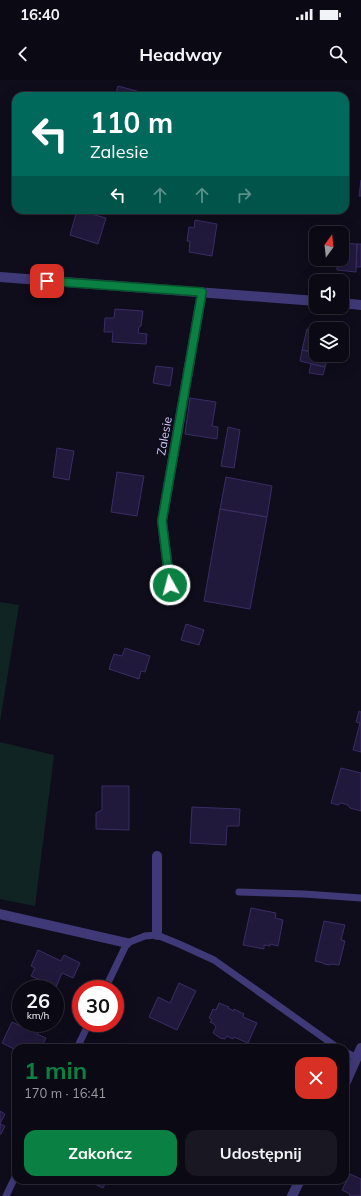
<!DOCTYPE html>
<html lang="pl">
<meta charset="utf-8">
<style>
:root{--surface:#0b0914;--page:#191722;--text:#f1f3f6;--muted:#9a9aa0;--line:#2b2a34;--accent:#0b8043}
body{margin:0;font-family:Mulish,sans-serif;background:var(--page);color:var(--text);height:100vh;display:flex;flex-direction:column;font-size:15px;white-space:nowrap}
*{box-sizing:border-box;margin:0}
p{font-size:13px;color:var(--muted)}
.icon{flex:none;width:22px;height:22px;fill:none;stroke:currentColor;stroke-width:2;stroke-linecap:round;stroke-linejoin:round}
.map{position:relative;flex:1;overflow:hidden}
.panel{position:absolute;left:12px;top:964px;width:337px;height:140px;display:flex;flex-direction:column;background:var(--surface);border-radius:12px;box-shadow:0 4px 16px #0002,0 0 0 1px var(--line)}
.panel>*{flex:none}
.top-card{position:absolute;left:12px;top:12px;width:337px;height:122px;border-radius:12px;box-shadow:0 4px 16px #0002,0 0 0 1px var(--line);background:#00695c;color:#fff;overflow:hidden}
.needle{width:26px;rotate:15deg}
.controls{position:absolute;left:309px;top:146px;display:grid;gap:8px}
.controls a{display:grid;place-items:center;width:40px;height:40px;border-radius:8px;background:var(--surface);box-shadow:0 4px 16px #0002,0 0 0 1px var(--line);font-size:20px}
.speed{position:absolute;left:12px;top:900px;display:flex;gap:8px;font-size:20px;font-weight:700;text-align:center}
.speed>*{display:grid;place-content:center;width:52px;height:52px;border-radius:50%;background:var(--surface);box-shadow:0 4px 16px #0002,0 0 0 1px var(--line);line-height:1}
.speed small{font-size:10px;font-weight:400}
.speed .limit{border:6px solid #d22;background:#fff;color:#111}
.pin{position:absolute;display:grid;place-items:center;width:34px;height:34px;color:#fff;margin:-17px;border-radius:8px;box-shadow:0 2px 6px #0006}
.me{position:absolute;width:44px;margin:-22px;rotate:353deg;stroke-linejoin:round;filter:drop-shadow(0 0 3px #0008)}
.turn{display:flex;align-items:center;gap:14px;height:84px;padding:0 12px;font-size:18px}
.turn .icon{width:52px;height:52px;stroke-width:2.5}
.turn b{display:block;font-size:28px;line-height:34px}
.lanes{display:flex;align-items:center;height:38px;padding:0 12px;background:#0003;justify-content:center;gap:20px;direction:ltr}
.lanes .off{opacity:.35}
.round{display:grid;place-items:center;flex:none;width:42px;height:42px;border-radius:12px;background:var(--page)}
.overview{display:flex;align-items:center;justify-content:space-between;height:68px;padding:0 12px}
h1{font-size:24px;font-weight:700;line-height:30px;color:var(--accent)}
.button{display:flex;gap:8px;margin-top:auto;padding:8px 12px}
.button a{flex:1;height:46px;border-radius:12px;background:var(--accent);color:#fff;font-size:16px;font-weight:700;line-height:46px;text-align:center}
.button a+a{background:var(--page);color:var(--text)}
.status{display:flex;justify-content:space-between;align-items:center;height:28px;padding:0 20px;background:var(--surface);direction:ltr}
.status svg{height:11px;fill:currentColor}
header{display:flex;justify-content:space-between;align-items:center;height:52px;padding:0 12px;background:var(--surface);font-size:18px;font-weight:700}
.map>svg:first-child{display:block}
</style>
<div class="status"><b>16:40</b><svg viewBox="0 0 49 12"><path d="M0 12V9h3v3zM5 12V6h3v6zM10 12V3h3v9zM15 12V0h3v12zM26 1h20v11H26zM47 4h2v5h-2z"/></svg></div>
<header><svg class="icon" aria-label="back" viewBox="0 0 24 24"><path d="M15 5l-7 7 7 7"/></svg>Headway<svg class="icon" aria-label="search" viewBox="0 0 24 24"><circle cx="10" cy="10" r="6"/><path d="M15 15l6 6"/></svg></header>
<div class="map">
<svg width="361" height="1116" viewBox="0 0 361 1116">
<rect width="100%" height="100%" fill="#0f0c1b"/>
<path fill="#102424" d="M0,522L19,525L0,642Z
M0,662L54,675L35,826L0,819Z"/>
<path fill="#21193b" stroke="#3a2d65" d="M118,6L144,13L143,16H115Z
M361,100V116H359Z
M77,130L106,138L98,164L70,155Z
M195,140L217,144L212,176L189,172L190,161H187L189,147L194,148Z
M342,163L357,164L356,192L337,190V186H327V179H342Z
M357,164H361V187H356Z
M115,229L143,231L141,246L139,247L138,253L147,254L146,264L112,262L113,252H104L105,238H114Z
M307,249L316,251V273L302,270Z
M302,270L316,273V275L328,276L325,287L300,281Z
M311,284L325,287L323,295L309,293Z
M156,286L173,288L170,306L153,303Z
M190,318L216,322L212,346L218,347L217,359L185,354Z
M228,347L240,350L234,388L221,386Z
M57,368L74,371L69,400L53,397Z
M117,392L144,396L137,436L111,432Z
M226,397L272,406L267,437L220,429Z
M220,429L267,437L250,529L204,521Z
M186,544L204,550L199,565L181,560Z
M125,568L150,576L145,592L141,591L139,599L109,589L114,574L122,576Z
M359,631L361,632V672L353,670L360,643L356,642Z
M341,688L361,693V731L350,728L348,725L341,723L338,725L331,723Z
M102,706H129V750L96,749V733L102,730Z
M192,727L240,729L239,746H227L226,765L190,763Z
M251,828L276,833L275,838L283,840L278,866L270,864V866L264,865V869L243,865Z
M324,841L345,845L341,860L345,861L339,885L331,884L329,885L324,884L323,883L315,881Z
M38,870L61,881L64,875L80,883L73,898L62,893L56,907L31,896L35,888L31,886Z
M179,903L196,911L177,950L149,937L158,917L170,923Z
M219,923L229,927L228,928L234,931V929L244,934L243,937L257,943L248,963L234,957L233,959L227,956L225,959L220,958L213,953L216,947L214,944L210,942L212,940L209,938L213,929L216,930Z
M12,942L23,947L25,943L39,950L37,954L46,958L41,968H16V970L2,963Z
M0,1031L5,1034L0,1044L5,1046L1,1054H0Z
M350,1094L361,1099V1116H349L350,1114L342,1110Z
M86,1100H107L103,1108Z"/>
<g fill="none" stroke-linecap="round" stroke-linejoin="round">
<path stroke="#3f3a77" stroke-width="7" d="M239,812L304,814L361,818
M105,909L127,863L145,856L157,855L179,864L214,880L338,968
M77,968L89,943
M345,972L357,978
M6,1116L16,1095"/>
<path stroke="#3f3a77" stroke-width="10" d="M0,197L316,221
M342,223L361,225
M170,505L162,441L202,212
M0,834L127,863
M157,855V776
M345,1004L361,968
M292,1116L300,1100"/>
</g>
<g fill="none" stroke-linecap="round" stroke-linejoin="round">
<g stroke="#07532c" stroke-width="10">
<path id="route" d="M47,201L202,212L162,441L170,505"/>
</g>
<use href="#route" stroke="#0b8043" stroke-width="7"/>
</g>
<g text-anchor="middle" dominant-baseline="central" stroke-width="4" stroke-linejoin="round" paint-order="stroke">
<g font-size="12" fill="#d1c9fc" stroke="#0f0c1b">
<text transform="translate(164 356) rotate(-80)">Zalesie</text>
</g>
</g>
</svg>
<div class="controls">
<a><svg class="needle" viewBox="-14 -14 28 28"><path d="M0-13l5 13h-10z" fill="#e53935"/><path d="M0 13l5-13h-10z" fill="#9a9aa0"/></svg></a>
<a><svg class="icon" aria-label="sound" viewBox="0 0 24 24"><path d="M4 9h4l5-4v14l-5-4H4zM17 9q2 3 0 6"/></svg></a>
<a><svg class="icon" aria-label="layers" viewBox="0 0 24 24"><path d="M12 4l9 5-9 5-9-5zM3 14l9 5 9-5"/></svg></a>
</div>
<div class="speed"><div>26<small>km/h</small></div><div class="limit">30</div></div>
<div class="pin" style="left:47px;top:201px;background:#d93025"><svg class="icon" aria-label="arrive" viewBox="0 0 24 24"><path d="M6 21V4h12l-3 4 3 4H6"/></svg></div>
<svg class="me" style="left:170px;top:505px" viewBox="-20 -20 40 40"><circle r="17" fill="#0b8043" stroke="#fff" stroke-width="3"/><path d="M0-11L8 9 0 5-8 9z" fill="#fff"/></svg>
<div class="top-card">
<div class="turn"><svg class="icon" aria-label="left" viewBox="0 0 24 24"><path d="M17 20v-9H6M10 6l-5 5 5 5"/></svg><div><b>110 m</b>Zalesie</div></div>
<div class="lanes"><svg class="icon" aria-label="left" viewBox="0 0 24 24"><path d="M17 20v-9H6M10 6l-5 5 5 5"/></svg><svg class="icon off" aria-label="ahead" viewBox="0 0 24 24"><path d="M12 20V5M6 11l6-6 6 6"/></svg><svg class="icon off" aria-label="ahead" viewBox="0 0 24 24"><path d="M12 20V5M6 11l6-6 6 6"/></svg><svg class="icon off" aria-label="right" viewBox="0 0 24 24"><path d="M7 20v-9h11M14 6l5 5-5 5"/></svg></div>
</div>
<section class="panel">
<div class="overview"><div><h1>1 min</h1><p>170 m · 16:41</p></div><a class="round" style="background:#d93025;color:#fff"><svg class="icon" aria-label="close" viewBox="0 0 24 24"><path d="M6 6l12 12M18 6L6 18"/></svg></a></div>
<div class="button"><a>Zakończ</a><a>Udostępnij</a></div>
</section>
</div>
